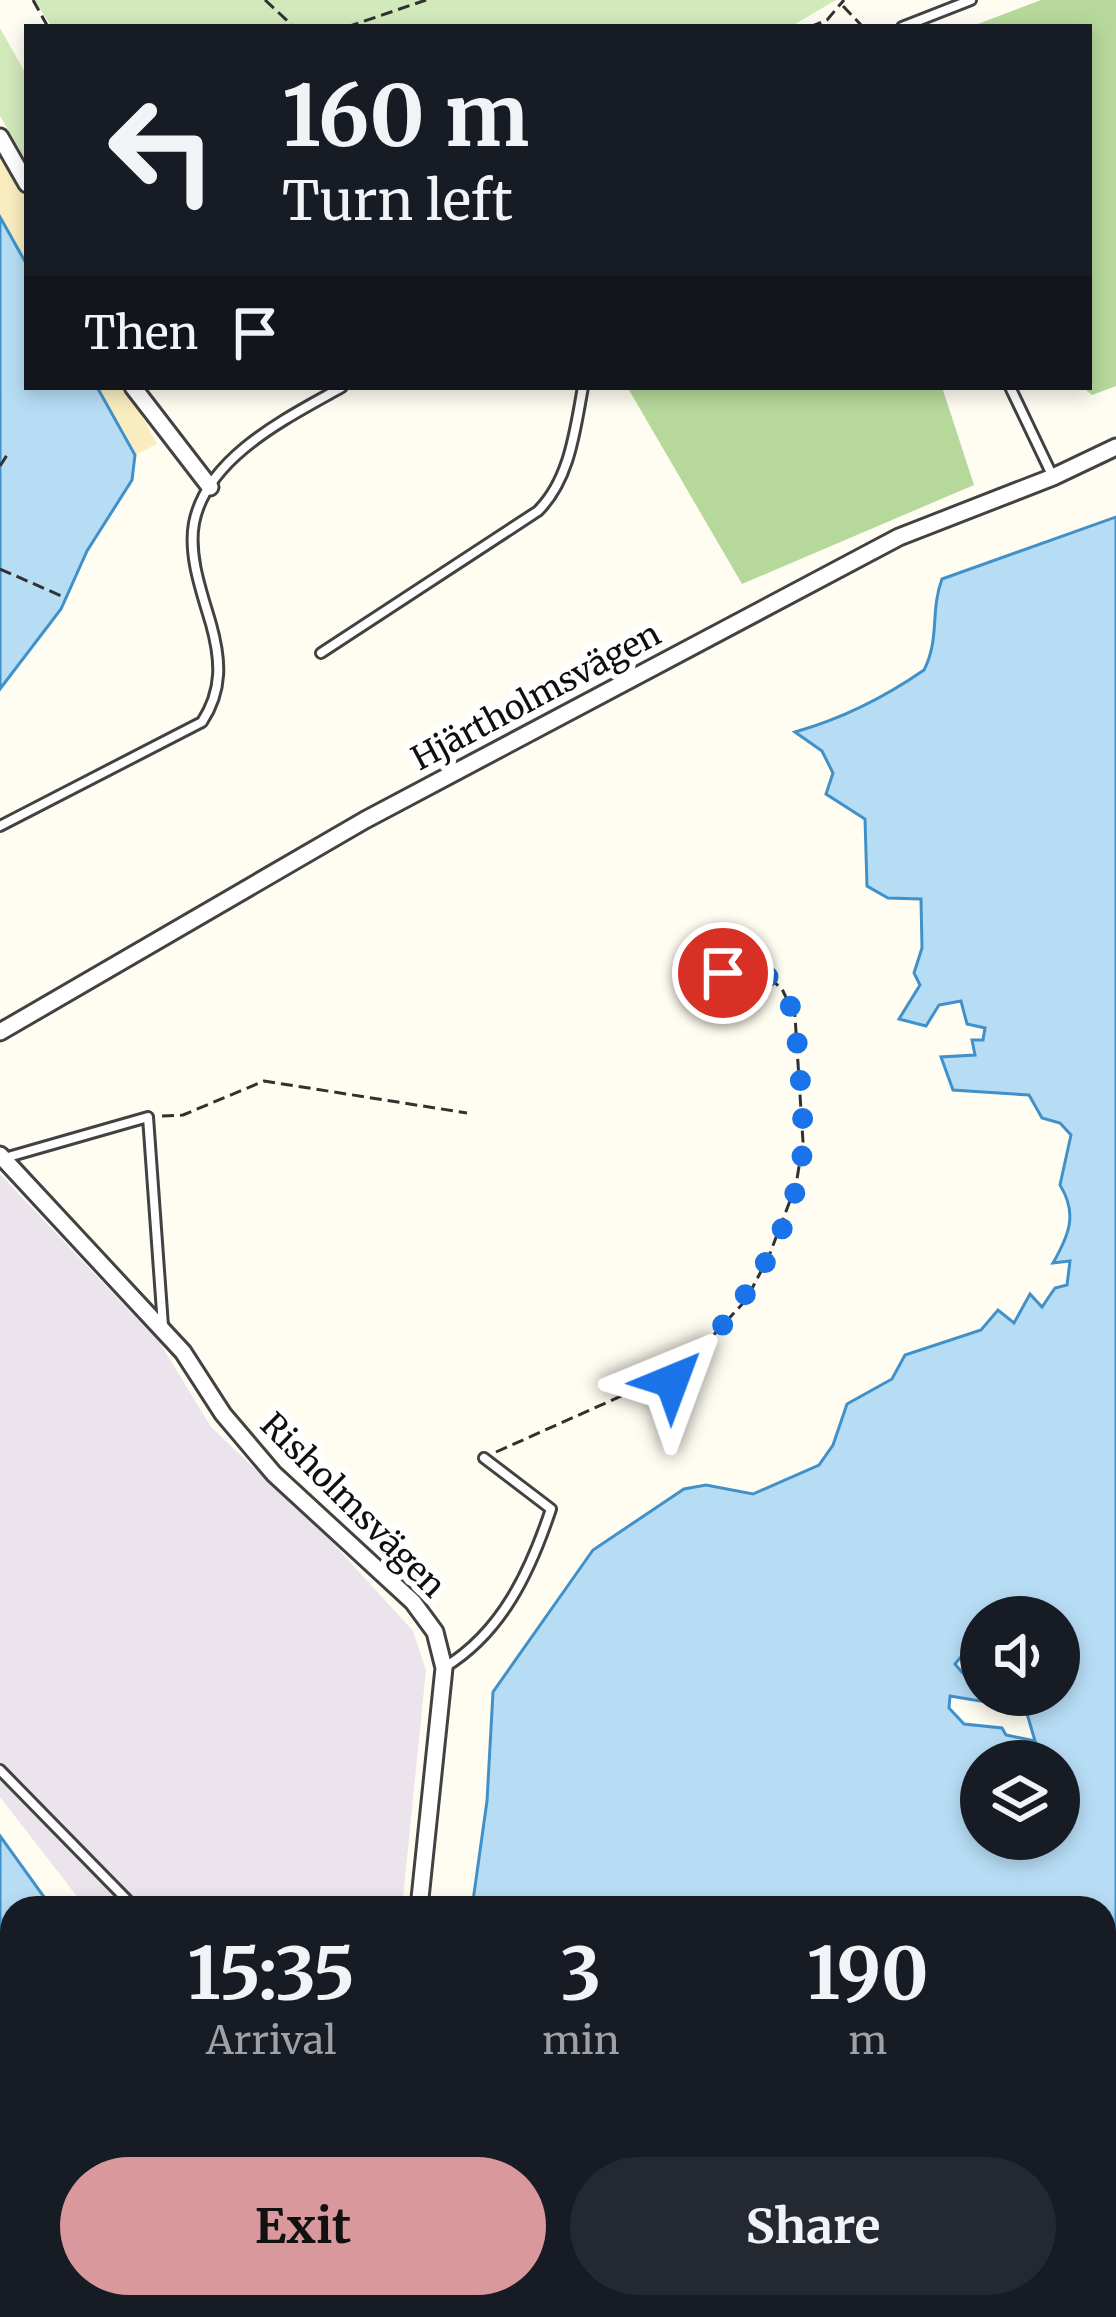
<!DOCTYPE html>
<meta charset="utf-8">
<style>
:root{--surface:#171b24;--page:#242831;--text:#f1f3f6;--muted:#9ea1a6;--accent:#d9999c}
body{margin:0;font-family:Merriweather,serif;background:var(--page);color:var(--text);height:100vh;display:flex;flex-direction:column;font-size:45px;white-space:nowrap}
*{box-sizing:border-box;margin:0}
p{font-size:39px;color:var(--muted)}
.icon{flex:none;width:66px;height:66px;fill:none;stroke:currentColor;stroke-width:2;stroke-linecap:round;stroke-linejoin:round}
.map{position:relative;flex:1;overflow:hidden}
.drawer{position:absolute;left:0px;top:1896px;width:1116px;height:423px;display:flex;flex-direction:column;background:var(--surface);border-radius:36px 36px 0 0;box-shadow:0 6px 18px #0003}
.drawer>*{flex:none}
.hud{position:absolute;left:24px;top:24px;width:1068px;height:366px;border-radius:0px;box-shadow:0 6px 18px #0003;background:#171b24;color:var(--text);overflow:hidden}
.fabs{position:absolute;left:960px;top:1596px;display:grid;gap:24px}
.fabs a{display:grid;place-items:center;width:120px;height:120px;border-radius:50%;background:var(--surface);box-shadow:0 6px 18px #0003;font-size:60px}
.pin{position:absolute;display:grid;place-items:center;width:102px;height:102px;color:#fff;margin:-51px;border:6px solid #fff;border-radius:50%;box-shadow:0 3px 12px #0007}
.me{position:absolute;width:132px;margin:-66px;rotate:44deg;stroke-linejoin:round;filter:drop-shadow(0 0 9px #0008)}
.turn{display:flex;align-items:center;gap:42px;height:252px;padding:0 60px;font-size:54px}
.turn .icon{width:156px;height:156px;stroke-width:2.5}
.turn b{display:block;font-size:84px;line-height:102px}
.then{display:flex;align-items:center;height:114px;padding:0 60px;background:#0003;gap:24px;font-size:45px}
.eta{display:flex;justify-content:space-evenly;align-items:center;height:204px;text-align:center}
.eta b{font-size:72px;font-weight:700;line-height:84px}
.cta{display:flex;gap:24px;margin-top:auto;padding:24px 60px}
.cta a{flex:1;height:138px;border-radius:72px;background:var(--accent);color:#111;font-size:48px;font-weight:700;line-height:138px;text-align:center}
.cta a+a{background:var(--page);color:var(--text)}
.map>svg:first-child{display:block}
</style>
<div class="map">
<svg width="1116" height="2317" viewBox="0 0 1116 2317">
<rect width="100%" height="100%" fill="#fffcf1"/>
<path fill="#ece4ed" d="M0,1174L160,1343L211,1427L329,1539L413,1631L426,1670L402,1908H86L0,1797Z"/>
<path fill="#d2e9bb" d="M34,0H836L790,27H52Z
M0,28L27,76V162L0,116Z"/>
<path fill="#b6d99b" d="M1041,0H1116V386L1092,395L1082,387H1089V27H970Z
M636,387H942L974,485L742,584L629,390Z"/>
<path fill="#f9edbf" d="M0,156L27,201V265L0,217Z
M97,387H126L157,444L135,455Z"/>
<path fill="#b7ddf5" stroke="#4091ca" stroke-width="3" fill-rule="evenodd" d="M0,217L27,265V387H97L135,455L132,480L87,551L61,609L0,689Z
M1116,517V2317H256L268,2307H1104V1908H472L487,1801L493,1692L593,1550L684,1489L706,1485L753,1494L819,1465L833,1445L847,1404L892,1379L905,1355L981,1330L998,1310L1014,1323L1030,1294L1042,1307L1055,1288L1067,1285L1070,1261L1053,1263C1069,1235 1078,1214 1060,1185L1071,1135L1060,1123L1042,1118L1029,1095L953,1090L941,1057L975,1055L972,1040H983L985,1028L967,1024L961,1001L939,1005L926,1026L899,1019L920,985L914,973L922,948L921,899L888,898L867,886L865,819L826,794L833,773L822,751L795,732C841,719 885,697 924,670C940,639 930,611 942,579ZM981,1617H1059V1698L1038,1705L1034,1696L1004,1695L1026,1710L1035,1741L1006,1735L1002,1728L964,1724L949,1708L950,1696L992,1703L999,1695H981L978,1675L966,1677L955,1664L965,1652L981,1655ZM981,1761H1059V1839H981Z
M0,1836L52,1908H12V2033L0,2043Z"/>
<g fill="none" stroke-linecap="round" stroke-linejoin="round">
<g stroke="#424242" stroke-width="14">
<path id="service" d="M902,27L971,0
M1010,387L1053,477
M321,653L538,511C570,479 575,430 583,387
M0,826L202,722C223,690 221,660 211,624C202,593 188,556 194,523C207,456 289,417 342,387
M1,1159L148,1117L163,1326
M445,1667C502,1632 530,1572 551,1509L484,1458
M0,1770L135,1908"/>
</g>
<g stroke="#424242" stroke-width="21">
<path id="minor" d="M0,137L27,184
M133,387L210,487
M0,1032L365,820L899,537L1053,477L1116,447
M0,1155L183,1352L223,1414L274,1474L413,1602L435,1632L444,1668L419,1908
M189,2317L200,2307"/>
</g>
<path stroke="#313131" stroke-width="3" stroke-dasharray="12 6" stroke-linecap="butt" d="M33,0L48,27
M265,0L294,27
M843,6L863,27
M347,27L426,0
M810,27L827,20L844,0
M0,466L9,452
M0,569L66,598
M162,1116L183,1115L264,1081L467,1113
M496,1452L628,1393L672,1380L746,1300L769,1256L796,1185L803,1142L795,1016L782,989L766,975L723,973"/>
<use href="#service" stroke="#fff" stroke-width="8"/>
<use href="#minor" stroke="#fff" stroke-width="15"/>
</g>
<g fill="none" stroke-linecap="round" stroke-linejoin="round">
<path stroke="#1a73e8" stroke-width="21" stroke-dasharray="0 37.8" d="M672,1381C734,1320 802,1230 803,1138C803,1098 798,1057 795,1016L782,989L766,975L723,973"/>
</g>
<g text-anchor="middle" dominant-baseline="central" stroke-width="12" stroke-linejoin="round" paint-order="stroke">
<g font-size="33" fill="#0f0f0f" stroke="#fff">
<text transform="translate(536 696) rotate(-28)">Hjärtholmsvägen</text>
<text transform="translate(353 1505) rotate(45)">Risholmsvägen</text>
</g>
</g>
</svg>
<div class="fabs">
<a><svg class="icon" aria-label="sound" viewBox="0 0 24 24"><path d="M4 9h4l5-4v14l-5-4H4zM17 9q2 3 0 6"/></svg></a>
<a><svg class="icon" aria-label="layers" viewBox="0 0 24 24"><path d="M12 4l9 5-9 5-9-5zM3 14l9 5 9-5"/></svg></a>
</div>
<div class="pin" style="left:723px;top:973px;background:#d93025"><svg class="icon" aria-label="arrive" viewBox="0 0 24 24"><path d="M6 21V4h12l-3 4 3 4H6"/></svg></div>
<svg class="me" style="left:672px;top:1381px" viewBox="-20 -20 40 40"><path d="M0-17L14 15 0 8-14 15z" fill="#1a73e8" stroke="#fff" stroke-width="4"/></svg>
<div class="hud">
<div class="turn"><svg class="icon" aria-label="left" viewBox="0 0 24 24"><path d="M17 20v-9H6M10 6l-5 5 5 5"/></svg><div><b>160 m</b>Turn left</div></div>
<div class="then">Then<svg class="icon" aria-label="arrive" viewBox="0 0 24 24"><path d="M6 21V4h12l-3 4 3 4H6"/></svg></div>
</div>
<section class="drawer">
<div class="eta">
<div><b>15:35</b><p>Arrival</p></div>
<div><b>3</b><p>min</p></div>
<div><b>190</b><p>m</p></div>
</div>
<div class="cta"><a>Exit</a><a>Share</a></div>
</section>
</div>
